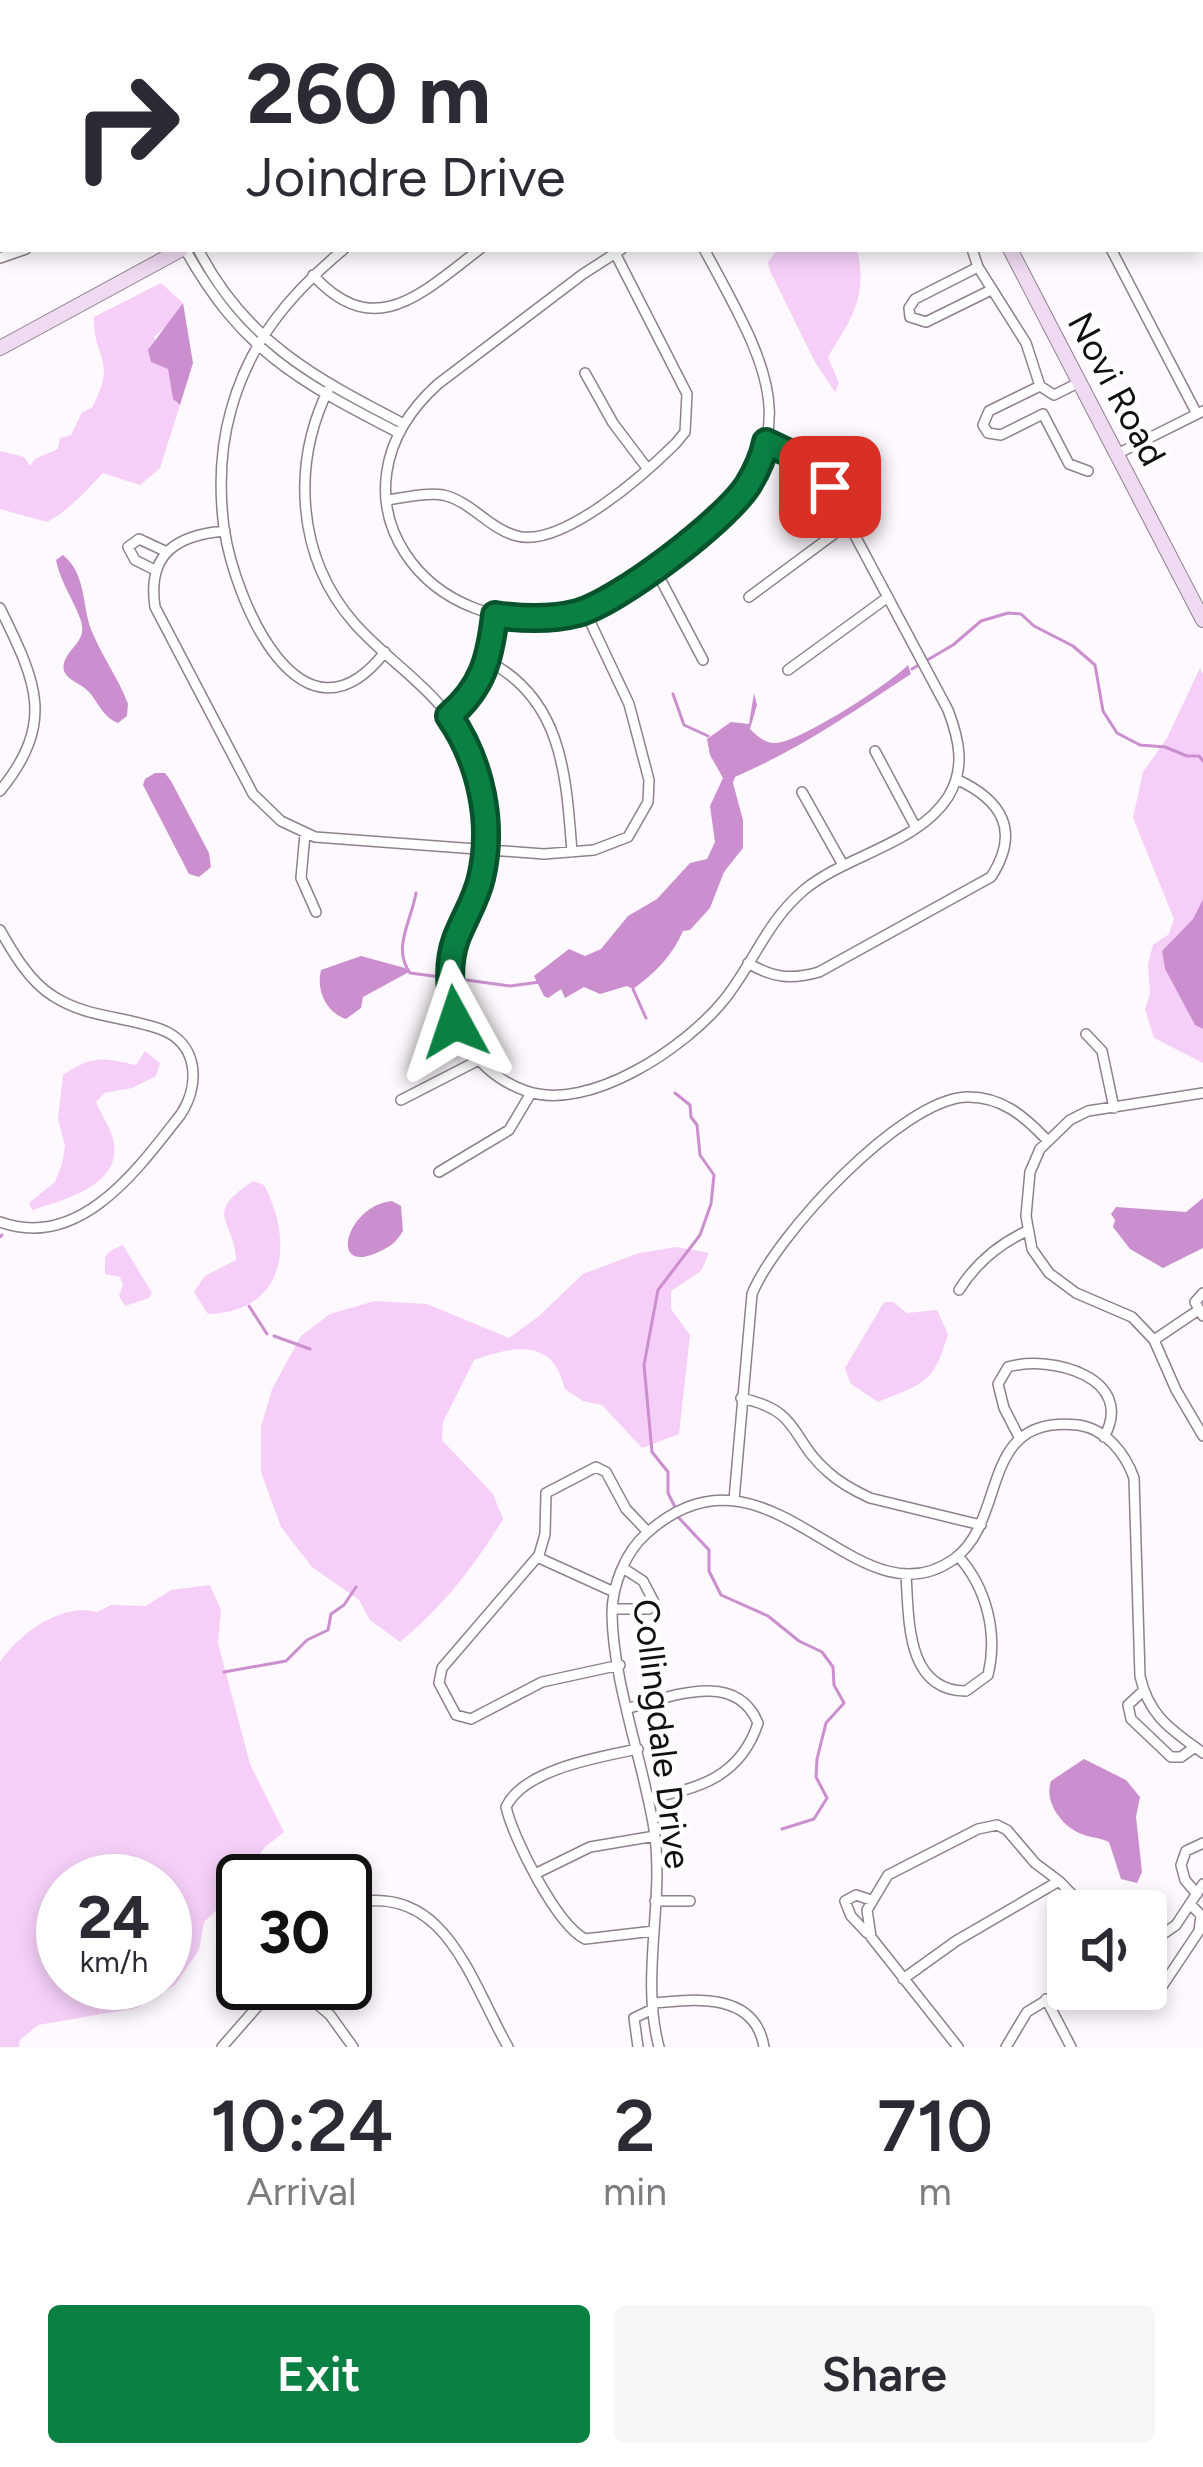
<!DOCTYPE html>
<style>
:root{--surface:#fff;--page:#f7f7f7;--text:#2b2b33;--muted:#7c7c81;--accent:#0b8043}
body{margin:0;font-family:Figtree,sans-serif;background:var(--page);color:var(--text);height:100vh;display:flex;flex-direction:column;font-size:45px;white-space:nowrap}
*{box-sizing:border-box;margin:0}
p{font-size:39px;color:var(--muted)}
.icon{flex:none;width:66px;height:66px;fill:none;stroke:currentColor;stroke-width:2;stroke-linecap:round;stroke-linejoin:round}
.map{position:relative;height:2047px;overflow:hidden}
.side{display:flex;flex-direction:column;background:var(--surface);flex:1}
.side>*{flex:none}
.hud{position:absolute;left:0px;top:0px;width:1203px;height:252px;box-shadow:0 6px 18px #0003;background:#fff;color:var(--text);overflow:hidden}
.fabs{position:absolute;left:1047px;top:1890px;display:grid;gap:24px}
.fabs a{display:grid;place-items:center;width:120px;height:120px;border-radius:12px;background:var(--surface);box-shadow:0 6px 18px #0003;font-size:60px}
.speed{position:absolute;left:36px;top:1854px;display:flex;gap:24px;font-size:60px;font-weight:700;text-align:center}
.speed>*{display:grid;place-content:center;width:156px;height:156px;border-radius:50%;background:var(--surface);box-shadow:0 6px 18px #0003;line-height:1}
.speed small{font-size:30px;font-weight:400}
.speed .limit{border:6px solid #111;border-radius:18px;background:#fff;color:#111}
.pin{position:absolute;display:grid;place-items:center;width:102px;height:102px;color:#fff;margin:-51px;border-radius:24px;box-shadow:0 6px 18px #0006}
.me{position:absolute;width:132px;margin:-66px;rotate:355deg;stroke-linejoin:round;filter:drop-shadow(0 0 9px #0008)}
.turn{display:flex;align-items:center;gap:42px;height:252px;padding:0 48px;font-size:54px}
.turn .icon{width:156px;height:156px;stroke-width:2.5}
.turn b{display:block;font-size:84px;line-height:102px}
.eta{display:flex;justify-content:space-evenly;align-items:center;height:204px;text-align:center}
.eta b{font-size:72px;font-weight:600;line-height:84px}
.primary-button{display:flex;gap:24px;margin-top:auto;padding:24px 48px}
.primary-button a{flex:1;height:138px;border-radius:12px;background:var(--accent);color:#fff;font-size:48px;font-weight:600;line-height:138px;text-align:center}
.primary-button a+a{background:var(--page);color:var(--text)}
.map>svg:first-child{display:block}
</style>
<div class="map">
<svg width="1203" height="2047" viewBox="0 0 1203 2047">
<rect width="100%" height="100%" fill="#fef9fe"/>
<path fill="#f5cff7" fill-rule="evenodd" d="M778,249H857C868,297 852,318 828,357L839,383L835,392L815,362L770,271L768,262Z
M161,283L183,303L175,318L154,337L171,376L176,403L180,405L160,468L140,485L103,473C89,488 66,513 47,522L0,509V451L24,457L30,466L35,459L58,449L60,438L71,435L82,412L92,408C118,357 93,361 94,317Z
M1200,668L1203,674V899L1193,919L1162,951L1165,969L1195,1025L1203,1029V1063L1154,1038L1145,1009L1150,994L1148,964L1153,945L1169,934L1174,919L1133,818L1143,772L1167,738Z
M145,1051L160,1063L156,1076L132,1088L104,1093L96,1102C101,1114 110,1127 113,1139C125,1184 64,1200 32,1210L29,1203L55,1182L62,1164L65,1146L58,1119L63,1075C93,1054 105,1058 136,1065Z
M253,1181L264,1185C295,1243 285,1312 208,1314L194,1292L205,1276L236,1260C235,1219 201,1216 253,1181Z
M123,1245L152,1293L149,1298L125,1306L119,1296L123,1285L120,1277L105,1274V1257L110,1251Z
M677,1247L709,1253L701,1271L671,1291V1309L690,1335L679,1434L642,1448L602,1405L583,1401L565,1389C553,1337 514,1346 474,1360L443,1422L442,1440L493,1494L503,1519C477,1563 440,1610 400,1642L370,1620L359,1600L312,1567L281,1527L261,1472V1427L272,1389L301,1336L330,1314L375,1301L427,1304L509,1338L539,1316L583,1274L639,1253Z
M884,1302H893L907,1313L937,1310L948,1334C933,1385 924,1383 878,1402L850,1383L845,1368Z
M210,1585L221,1610L218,1643L250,1764L284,1832L265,1847L227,1900L204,1922L199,1950L175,1985L137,2008L38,2025L20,2040L19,2047H0V1662C20,1633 61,1603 97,1612L111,1605L146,1606L171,1590ZM63,1881H165V1983H63Z"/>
<path fill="#cb8fcf" d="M183,303L193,363L180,405L173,399L168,369L151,362L148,350Z
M63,555C88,576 81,608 93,634C103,658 119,679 128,704L127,716L118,723C102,717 99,702 87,690C79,682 60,678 64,663C69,646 87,642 81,621C74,600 60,582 56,560Z
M908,665L911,674C851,713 800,749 735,777L733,783L743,820V848L724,872L710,908L690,930L683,931C673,955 654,974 633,989L627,986L600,994L584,987L565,998L561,989L548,998L544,996L534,976L569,949L585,956L601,949L628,916L657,899L690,863L707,859L715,842L710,806L723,778L710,755L707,739L731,722L749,724L754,693L757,705L750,729C757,736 764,743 775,743C797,744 891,683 908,665Z
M155,773H165L171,781L209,853L211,867L199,877L189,874L143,785L145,779Z
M1203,899V1029L1195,1025L1165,969L1162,951L1193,919Z
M361,956L405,968L409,972L363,997L361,1008L346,1019C326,1012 316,990 321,970Z
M1203,1198V1248L1163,1268L1130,1249L1113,1227L1115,1220L1111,1214L1116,1207L1186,1212Z
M392,1201L401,1206L403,1231C395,1244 388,1248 374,1254C328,1272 348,1205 392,1201Z
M1084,1759L1126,1780L1140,1797L1136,1817L1142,1872L1137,1883L1121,1879L1109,1842C1099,1837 1089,1838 1079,1833C1060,1824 1044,1801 1051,1781Z"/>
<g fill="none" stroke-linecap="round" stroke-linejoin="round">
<path stroke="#cb8fcf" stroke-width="3" d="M912,669L953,645L981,621L1008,613L1021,614L1034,626L1073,646L1095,665L1103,711L1117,733L1140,745L1165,747L1187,756H1199L1203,761
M673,694L684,725L708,736
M416,893C411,922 392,948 410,973L441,977
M459,979L510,986L540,982
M633,989L646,1018
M675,1093L690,1105L691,1117L697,1125L700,1155L714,1175L711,1204L700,1235L658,1290L644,1365L652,1452L668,1472V1493L676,1509
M0,1237L2,1235
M249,1306L267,1334
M274,1336L310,1349
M679,1518L709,1550V1571L721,1595L768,1616L799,1641L822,1652L833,1667L834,1685L844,1703L826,1723L817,1759L816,1777L827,1798L814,1819L782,1829
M224,1672L286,1661L307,1640L328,1630L331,1614L344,1605L356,1587"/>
<g stroke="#8c818d" stroke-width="12">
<path id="street" d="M8,0L9,3
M93,0L95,3
M282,0L285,3
M661,0L663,3
M152,3L159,0
M1020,3L1022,0
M1200,9L1203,7
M1200,138L1203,137
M0,174L3,172
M1200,188L1203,193
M185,249C241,350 298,381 397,432
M198,249C245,341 315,378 402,423
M344,249C290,294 250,341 231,410C220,449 219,489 224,528C235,602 302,758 385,652
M622,249L583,274L438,384C315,495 428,648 575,614C614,605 651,570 682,546C816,444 773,376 704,249
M972,249L978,267L1026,343L1040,386L1054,395L1080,382
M1111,249L1197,414
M0,258L26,249
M978,267L915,299L909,308L910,317L926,322L991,290
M313,275C375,344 424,291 480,249
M585,373L613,423L647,468
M330,386C291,463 296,557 355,624C400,674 454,697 475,769C485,803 489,841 482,877C476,901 462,921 455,944C435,1005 466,1070 526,1091C589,1113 686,1047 724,1000C753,964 767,921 804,890C846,855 918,844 948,797C966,768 959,739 948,710L829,487L806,461L766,443
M1040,386L989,411L983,425L988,433L1001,435L1043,414
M1043,414L1069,464L1088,471
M1117,454L1203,411
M387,500C404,498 426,492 443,495C471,501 489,529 517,536C562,548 645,474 676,443L685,432L687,394L615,253
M225,531C176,535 147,554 155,607L253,794L281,821L315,837L544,854L594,850L628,837L648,802L649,780L629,704L585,611
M654,567L703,660
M155,570L135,560L128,547L139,539L167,552
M749,597L849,523
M0,608C35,680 57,721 0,791
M488,661C563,700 566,776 572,852
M788,670L888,597
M449,716C482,687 490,658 495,615
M875,751L915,826
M802,792L843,865
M305,834L301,878L316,912
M0,930C13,953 30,982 53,996C87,1018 124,1016 160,1029C199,1043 200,1085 181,1114C138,1169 80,1251 0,1222
M748,963C773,978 791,980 819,972L991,877C1021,831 1002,800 956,779
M1086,1034L1102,1051L1114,1108
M1203,1093L1088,1111L1070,1120L1040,1149L1030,1172L1026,1216L1032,1249L1049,1273L1076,1293L1132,1317L1154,1340L1176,1390L1203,1436
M401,1100L477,1061
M439,1172L509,1130L531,1093
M959,1290C976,1263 999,1244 1027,1231
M1203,1293L1195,1302L1203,1316
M1154,1340L1197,1311
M741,1398C802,1411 789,1438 828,1472C840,1483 855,1491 870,1498L981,1525
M1020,1439L1004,1408L998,1384L1008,1367C1051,1354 1137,1378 1104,1437
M734,1500L752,1294C776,1235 901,1100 966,1097C1001,1096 1024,1116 1046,1139
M537,1557L614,1592
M906,1575C909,1620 906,1691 966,1691L988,1675C998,1634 987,1588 958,1556
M613,1609H649L654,1602L643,1581L623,1568
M620,1665L542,1682L471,1719L456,1715L439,1683L442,1668L539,1555L545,1534L546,1493L596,1467L606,1472L626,1509L648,1532
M1143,1691L1128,1705L1131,1719L1171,1757H1181L1195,1747
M629,1708C670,1697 736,1669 758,1723C741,1776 698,1790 648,1798
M638,1749C600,1757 524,1769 506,1807C513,1838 556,1924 585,1939L654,1931
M537,1873L590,1847L655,1836
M1197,1894L1185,1880L1181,1865L1186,1851L1203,1843
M655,1901H690
M345,1905C444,1878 469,1978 508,2047
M867,1933L851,1916L845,1901L856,1895L871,1900
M1146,1946L1176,1925L1203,1884
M903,1979L956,1941L1059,1881
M292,1983L330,2015L353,2047
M1143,1989L1153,1994L1161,1988L1199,1931L1201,1915L1190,1904
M1046,1999L1071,2047
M653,2003C695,1999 755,1992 764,2047
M222,2047L278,1983
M638,2047L634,2018L653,2009
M659,2047C640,1976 665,1901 654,1829C643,1761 613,1682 612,1614C612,1586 625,1552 647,1533C769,1423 856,1630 954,1559C1009,1519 977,1414 1078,1425C1106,1429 1125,1453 1134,1478L1140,1676C1149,1717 1172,1730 1203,1753
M958,2047L871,1937L867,1910L888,1875L978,1829L997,1825L1007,1830L1035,1863L1059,1881L1088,1911
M1006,2047L1027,2012L1068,1987"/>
</g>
<g stroke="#8c818d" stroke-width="16">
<path id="secondary" d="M880,0L882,3
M642,3L648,0
M1010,249L1203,620
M0,348L182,249"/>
</g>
<use href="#street" stroke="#fff" stroke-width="9"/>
<use href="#secondary" stroke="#efdaf1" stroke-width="14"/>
</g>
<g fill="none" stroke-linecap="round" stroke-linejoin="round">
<g stroke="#07532c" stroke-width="30">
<path id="route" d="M455,1022C451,994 446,967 456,939C464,918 476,900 481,878C494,824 481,762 449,716C483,687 490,658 495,615C522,619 551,620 578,613C618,602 725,521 748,485C756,472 763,457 766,442L806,461L830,487"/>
</g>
<use href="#route" stroke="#0b8043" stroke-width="21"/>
</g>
<g text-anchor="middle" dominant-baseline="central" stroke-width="9" stroke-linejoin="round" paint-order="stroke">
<g font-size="36" fill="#120e12" stroke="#fff">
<text transform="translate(1117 389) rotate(62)">Novi Road</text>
<text transform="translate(662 1734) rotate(83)">Collingdale Drive</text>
</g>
</g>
</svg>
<div class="fabs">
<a><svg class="icon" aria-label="sound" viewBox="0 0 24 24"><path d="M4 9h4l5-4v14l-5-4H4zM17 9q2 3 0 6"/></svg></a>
</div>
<div class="speed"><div>24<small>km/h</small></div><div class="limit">30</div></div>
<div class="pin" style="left:830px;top:487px;background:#d93025"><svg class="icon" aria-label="arrive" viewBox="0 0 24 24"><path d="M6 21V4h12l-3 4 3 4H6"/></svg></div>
<svg class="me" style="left:455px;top:1022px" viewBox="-20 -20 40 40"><path d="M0-17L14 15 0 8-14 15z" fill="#0b8043" stroke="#fff" stroke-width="4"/></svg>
<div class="hud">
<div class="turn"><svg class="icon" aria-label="right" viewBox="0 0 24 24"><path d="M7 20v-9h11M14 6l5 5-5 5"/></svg><div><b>260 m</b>Joindre Drive</div></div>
</div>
</div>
<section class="side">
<div class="eta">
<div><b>10:24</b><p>Arrival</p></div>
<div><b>2</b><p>min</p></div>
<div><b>710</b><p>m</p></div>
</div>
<div class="primary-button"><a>Exit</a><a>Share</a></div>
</section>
